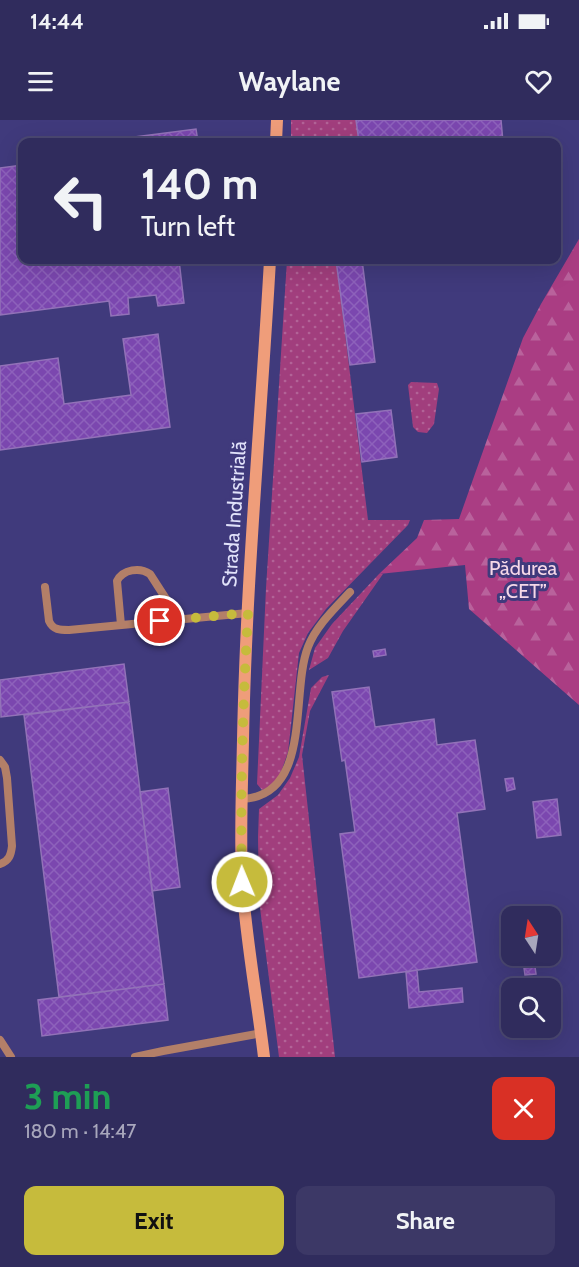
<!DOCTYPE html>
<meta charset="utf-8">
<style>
:root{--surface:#302c5d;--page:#3c3866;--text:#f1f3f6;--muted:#a8a7bc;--line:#4b4872;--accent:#c6bb3c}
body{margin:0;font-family:Cabin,sans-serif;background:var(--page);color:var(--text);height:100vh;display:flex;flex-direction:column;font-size:22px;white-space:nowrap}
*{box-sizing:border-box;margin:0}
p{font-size:20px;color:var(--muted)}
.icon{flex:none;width:33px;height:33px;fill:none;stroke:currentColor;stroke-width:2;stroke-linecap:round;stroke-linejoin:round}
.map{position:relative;height:937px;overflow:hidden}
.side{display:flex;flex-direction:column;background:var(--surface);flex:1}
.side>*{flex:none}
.hud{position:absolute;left:18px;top:18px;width:543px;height:126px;border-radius:12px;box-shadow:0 6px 24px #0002,0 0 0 2px var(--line);background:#302c5d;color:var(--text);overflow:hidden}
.needle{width:39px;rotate:348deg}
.buttons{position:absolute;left:501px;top:786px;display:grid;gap:12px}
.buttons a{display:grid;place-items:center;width:60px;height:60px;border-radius:12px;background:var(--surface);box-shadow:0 6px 24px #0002,0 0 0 2px var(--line);font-size:30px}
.pin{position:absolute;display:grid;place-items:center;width:51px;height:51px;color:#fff;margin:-26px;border:3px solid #fff;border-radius:50%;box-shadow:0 2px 6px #0007}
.me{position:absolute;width:66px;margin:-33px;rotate:359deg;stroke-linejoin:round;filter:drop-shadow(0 0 4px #0008)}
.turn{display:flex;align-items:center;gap:21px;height:126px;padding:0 24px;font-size:27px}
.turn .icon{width:78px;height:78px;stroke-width:2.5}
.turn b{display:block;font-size:42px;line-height:51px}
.round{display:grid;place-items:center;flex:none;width:63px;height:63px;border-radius:12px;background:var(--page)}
.headline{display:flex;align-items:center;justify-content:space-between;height:102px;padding:0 24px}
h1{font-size:36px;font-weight:700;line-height:45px;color:#1e9e55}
.button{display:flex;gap:12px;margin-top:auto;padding:12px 24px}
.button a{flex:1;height:69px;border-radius:12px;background:var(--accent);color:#111;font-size:24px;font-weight:700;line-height:69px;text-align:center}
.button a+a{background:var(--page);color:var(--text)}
.status{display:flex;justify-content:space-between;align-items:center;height:42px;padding:0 30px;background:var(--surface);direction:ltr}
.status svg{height:16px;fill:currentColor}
header{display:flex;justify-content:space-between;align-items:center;height:78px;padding:0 24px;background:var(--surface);font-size:27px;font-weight:700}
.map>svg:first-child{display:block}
</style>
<div class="status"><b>14:44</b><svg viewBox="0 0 49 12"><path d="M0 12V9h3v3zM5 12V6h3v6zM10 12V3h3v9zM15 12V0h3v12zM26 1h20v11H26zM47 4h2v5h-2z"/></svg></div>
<header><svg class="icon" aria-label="menu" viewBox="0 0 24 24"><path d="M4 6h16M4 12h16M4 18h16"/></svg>Waylane<svg class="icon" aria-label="heart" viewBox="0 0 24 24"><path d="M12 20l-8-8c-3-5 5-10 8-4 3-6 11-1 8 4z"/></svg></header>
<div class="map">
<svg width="579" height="937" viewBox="0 0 579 937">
<defs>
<pattern id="grass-dots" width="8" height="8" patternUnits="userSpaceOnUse" patternTransform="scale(1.5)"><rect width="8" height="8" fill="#a13e7d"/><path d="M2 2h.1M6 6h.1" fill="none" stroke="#b26397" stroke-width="1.8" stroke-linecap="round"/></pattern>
<pattern id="forest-firs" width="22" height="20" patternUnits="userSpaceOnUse" patternTransform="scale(1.5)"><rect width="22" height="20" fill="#aa3d83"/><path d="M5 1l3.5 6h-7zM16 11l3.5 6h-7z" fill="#b9629c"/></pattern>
<pattern id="building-cross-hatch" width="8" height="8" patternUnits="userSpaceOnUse" patternTransform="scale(1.5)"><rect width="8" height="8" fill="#7b47af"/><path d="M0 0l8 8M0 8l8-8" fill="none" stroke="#8d61bb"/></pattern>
</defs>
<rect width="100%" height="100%" fill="#403a7c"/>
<path fill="url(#grass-dots)" d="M291,0H356L359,22H291Z
M287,140H336L368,400H410L408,405L326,489L308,513L299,533L288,632L280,655L271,666L262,670L257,664L266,468Z
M411,262L437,263L439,269L434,304L427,313L418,312L413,307L408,265Z
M379,454H383L343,511L328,538L309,550L315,528L332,504Z
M329,555L310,591L302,635L335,937H279L259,780L258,717L259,689L278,675L290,658L299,637L311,568L322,557Z"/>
<path fill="url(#forest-firs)" d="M579,119V585L469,489L465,445L379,454L417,418L424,400L459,399L523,218L541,184Z"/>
<path fill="url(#building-cross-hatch)" stroke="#9272b8" stroke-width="1.5" d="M356,0H501L503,22H359Z
M196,9L198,22H136L135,17Z
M22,45V140H179L184,183L158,186L156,175L128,178L129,194L111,196L109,181L0,195V48Z
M336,140H362L375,242L350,245Z
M158,214L170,307L0,330V246L58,238L64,284L131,275L123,219Z
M391,290L397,337L362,342L356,294Z
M385,529L386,535L374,537L373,531Z
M124,544L129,582L1,597L0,560Z
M369,567L375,607L434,599L437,625L475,620L485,689L457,693L477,842L359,858L340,714L355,712L345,640L342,641L332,572Z
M129,582L164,864L59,877L24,595Z
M513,658L515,669L507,671L505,659Z
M168,668L180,767L152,771L140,672Z
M557,679L561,715L537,718L533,682Z
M535,847L536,854L525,855L524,848Z
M417,850L419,872L462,868L463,882L409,888L406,852Z
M164,864L168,900L42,916L38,880Z"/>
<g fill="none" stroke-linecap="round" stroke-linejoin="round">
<path stroke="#b37f68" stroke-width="8" d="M45,467L49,501C53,510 60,510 69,510L248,493
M121,505L117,461C123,449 140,447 150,454L179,499
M0,640L5,647L7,658L12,726C11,735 9,741 0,744
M242,679C313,676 290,573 308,527C316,506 335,488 350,472
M0,920L11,937
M135,937L163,931L262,913"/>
<path stroke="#ef9d7a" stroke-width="12" d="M276,22L277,0
M264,937C257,878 246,820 242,761C240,714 242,667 243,620C246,460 261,300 270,140"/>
</g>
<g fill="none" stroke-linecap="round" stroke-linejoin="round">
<path stroke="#c6bb3c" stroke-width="10" stroke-dasharray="0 18" d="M160,501L248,493C243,582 240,672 242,762"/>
</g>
<g text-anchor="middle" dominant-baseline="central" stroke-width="6" stroke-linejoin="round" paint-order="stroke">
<g font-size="20" fill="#e1e2fa" stroke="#403a7c">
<text transform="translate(234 394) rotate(-86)">Strada Industrială</text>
</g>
<g font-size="20" fill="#f6d8e8" stroke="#403a7c">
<text x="523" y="448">Pădurea<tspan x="523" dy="23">„CET”</tspan></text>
</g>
</g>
</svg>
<div class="buttons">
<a><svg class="needle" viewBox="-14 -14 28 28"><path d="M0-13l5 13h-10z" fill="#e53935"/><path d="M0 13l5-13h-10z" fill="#a8a7bc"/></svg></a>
<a><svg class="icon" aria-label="search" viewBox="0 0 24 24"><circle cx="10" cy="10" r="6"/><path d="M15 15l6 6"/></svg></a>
</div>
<div class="pin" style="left:160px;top:501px;background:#d93025"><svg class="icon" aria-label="arrive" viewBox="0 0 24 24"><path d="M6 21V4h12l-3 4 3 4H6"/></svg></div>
<svg class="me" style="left:242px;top:762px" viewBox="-20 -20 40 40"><circle r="17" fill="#c6bb3c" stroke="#fff" stroke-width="3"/><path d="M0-11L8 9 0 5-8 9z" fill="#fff"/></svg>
<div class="hud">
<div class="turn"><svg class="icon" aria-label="left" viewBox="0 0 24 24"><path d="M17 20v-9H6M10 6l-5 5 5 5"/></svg><div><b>140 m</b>Turn left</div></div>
</div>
</div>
<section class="side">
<div class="headline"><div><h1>3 min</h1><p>180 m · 14:47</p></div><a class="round" style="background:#d93025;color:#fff"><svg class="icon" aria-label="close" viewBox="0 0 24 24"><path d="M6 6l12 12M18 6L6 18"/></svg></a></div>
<div class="button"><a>Exit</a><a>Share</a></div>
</section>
